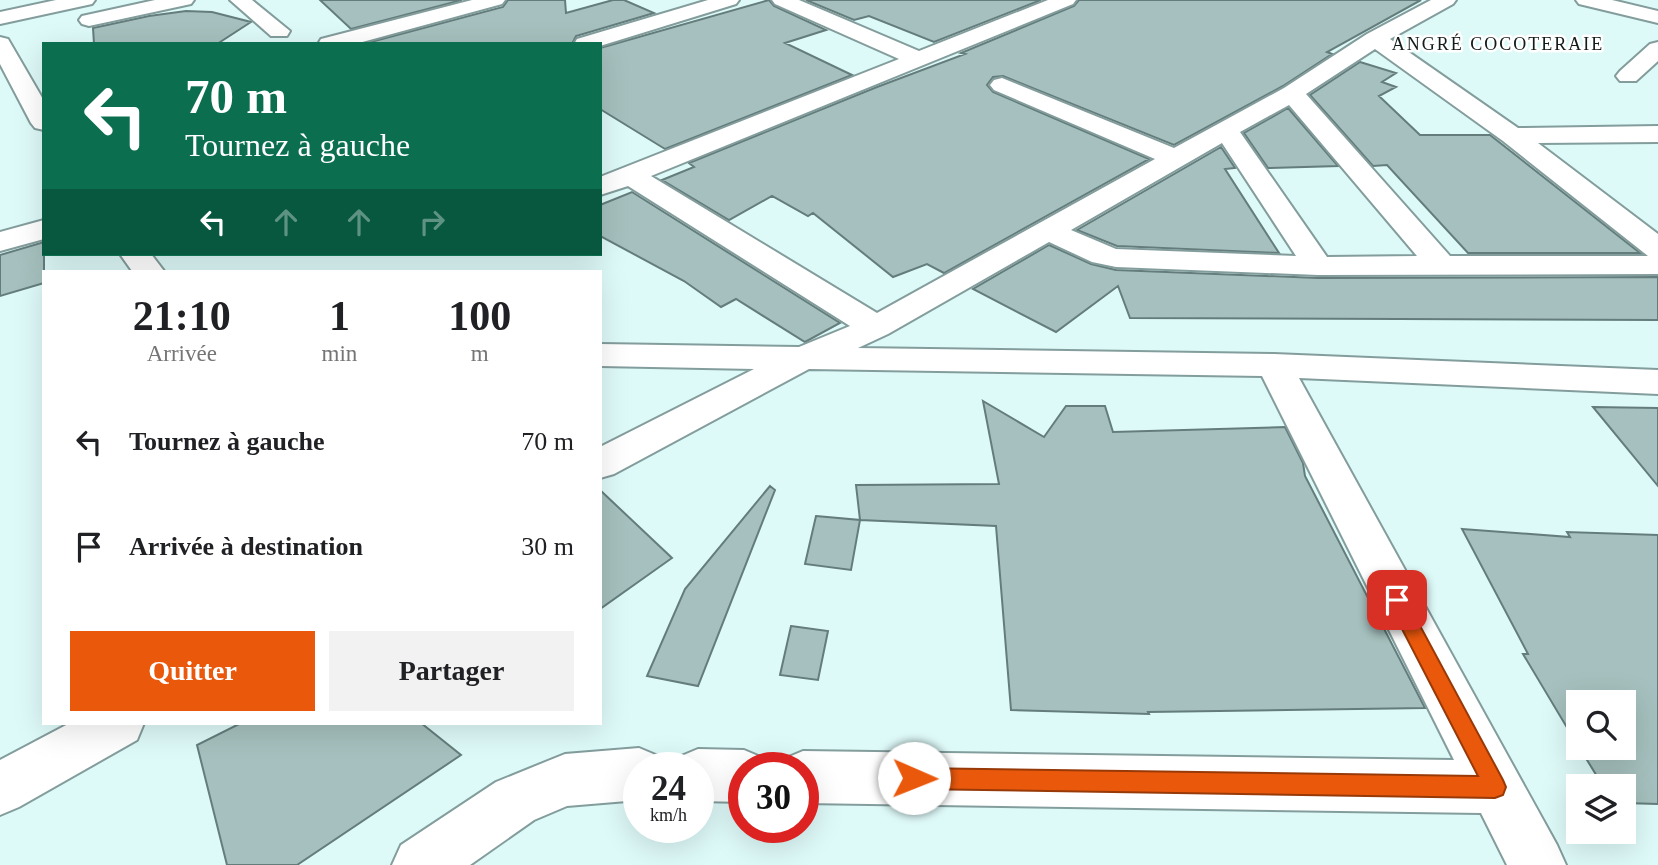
<!DOCTYPE html>
<html lang="fr">
<meta charset="utf-8">
<style>
:root{--surface:#fff;--page:#f2f2f2;--text:#202124;--muted:#757577;--accent:#ea580c}
body{margin:0;font-family:Georgia,serif;background:var(--page);color:var(--text);height:100vh;display:flex;flex-direction:column;font-size:26px;white-space:nowrap}
*{box-sizing:border-box;margin:0}
p{font-size:23px;color:var(--muted)}
.icon{flex:none;width:38px;height:38px;fill:none;stroke:currentColor;stroke-width:2;stroke-linecap:round;stroke-linejoin:round}
.map{position:relative;flex:1;overflow:hidden}
.details{position:absolute;left:42px;top:270px;width:560px;height:455px;display:flex;flex-direction:column;background:var(--surface);border-radius:0px;box-shadow:0 7px 28px #0002}
.details>*{flex:none}
.banner{position:absolute;left:42px;top:42px;width:560px;height:214px;border-radius:0px;box-shadow:0 7px 28px #0002;background:#0b6e4f;color:#fff;overflow:hidden}
.tools{position:absolute;left:1566px;top:690px;display:grid;gap:14px}
.tools a{display:grid;place-items:center;width:70px;height:70px;border-radius:0px;background:var(--surface);box-shadow:0 7px 28px #0002;font-size:35px}
.speed{position:absolute;left:623px;top:752px;display:flex;gap:14px;font-size:35px;font-weight:700;text-align:center}
.speed>*{display:grid;place-content:center;width:91px;height:91px;border-radius:50%;background:var(--surface);box-shadow:0 7px 28px #0002;line-height:1}
.speed small{font-size:18px;font-weight:400}
.speed .limit{border:10px solid #d22;background:#fff;color:#111}
.pin{position:absolute;display:grid;place-items:center;width:60px;height:60px;color:#fff;margin:-30px;border-radius:14px;box-shadow:0 4px 10px #0006}
.me{position:absolute;width:77px;margin:-38px;rotate:91deg;stroke-linejoin:round;filter:drop-shadow(0 0 5px #0008)}
.turn{display:flex;align-items:center;gap:24px;height:147px;padding:0 28px;font-size:32px}
.turn .icon{width:91px;height:91px;stroke-width:2.5}
.turn b{display:block;font-size:49px;line-height:60px}
.lanes{display:flex;align-items:center;height:66px;padding:0 28px;background:#0003;justify-content:center;gap:35px;direction:ltr}
.lanes .off{opacity:.35}
.eta{display:flex;justify-content:space-evenly;align-items:center;height:119px;text-align:center}
.eta b{font-size:42px;font-weight:700;line-height:49px}
.button{display:flex;gap:14px;margin-top:auto;padding:14px 28px}
.button a{flex:1;height:80px;border-radius:0px;background:var(--accent);color:#fff;font-size:28px;font-weight:700;line-height:80px;text-align:center}
.button a+a{background:var(--page);color:var(--text)}
ul{padding:0;list-style:none}
li{display:flex;align-items:center;gap:21px;height:105px;padding:0 28px}
li div{flex:1}
li b{display:block;font-size:26px}
li em{font-style:normal}
.map>svg:first-child{display:block}
</style>
<div class="map">
<svg width="1658" height="865" viewBox="0 0 1658 865">
<rect width="100%" height="100%" fill="#ddf9f8"/>
<path fill="#a5c0be" stroke="#647d7c" stroke-width="2" d="M320,0H462L351,29Z
M508,0H565L566,13L613,0H624L654,13L576,36L572,44L367,43L503,7Z
M769,0L774,6L826,30L785,43L852,75L665,149L600,109V48Z
M806,0H1041L934,42L869,16L854,20Z
M1079,0H1421L1327,52L1332,54L1283,86L1174,145L1003,76L993,77L987,85L993,92L1149,159L944,273L927,264L893,277L813,213L808,216L772,196L729,220L662,180L694,167L689,163L877,87L965,54L961,53L1074,6Z
M186,11L212,12L251,22L217,44H94L93,28L149,16Z
M1360,62L1396,73L1382,82L1396,87L1379,96L1420,135H1490L1640,253H1468L1387,165L1373,166L1310,95Z
M1288,108L1338,166L1268,168L1244,133Z
M1221,147L1235,168L1225,169L1279,253L1117,246L1077,230Z
M632,192L840,323L805,342L736,299L721,307L684,281L600,236V205Z
M44,242V283L0,296V255Z
M1049,245L1091,264L1116,270L1318,278L1658,277V320L1130,318L1118,286L1056,332L973,289Z
M983,401L1044,437L1066,406H1105L1113,432L1285,427L1303,463L1305,476L1425,708L1148,712L1149,714L1011,710L996,526L860,520L856,485L999,484Z
M1593,407L1658,408V486Z
M770,486L775,490L698,686L647,676L685,589Z
M600,490L672,558L600,609Z
M816,516L860,520L851,570L805,564Z
M1462,529L1570,537L1567,532L1658,535V804L1624,803V786H1603L1579,747H1624V702H1578V746L1523,654H1528Z
M791,626L828,631L818,680L780,675Z
M241,723H421L461,755L297,865H227L197,745Z"/>
<g fill="none" stroke-linecap="round" stroke-linejoin="round">
<g stroke="#839d9c" stroke-width="4">
<path id="minor" d="M155,0H194L191,4L89,26L82,24L79,20L82,16Z
M230,0H252L290,31L287,36H271Z
M472,0H505L502,4L355,44H318L321,39Z
M708,0H739L736,4L600,46V44H574L577,39Z
M772,0H799L919,51L1048,0H1076L1073,4L651,176L877,313L1155,159L994,90L990,85L994,80L1002,78L1174,148L1284,88L1367,34L1431,0H1456L1453,4L1390,39L1518,128L1658,126V142L1538,143L1658,234V274L1318,275L1116,267L1092,262L1049,242L888,334L858,348L1274,354L1658,370V394L1299,378L1557,845L1566,865H1507L1481,813L803,803V768H780L784,759L803,751L1454,760L1262,376L809,369L614,474L600,478V447L754,369L600,366V344L799,347L850,326L628,186L600,195V177L899,59L775,4ZM1375,49L1503,141L1648,256H1450L1306,94ZM1289,105L1417,256L1327,257L1240,132ZM1222,143L1296,256L1116,249L1071,230Z
M1576,0H1612L1658,11V23L1579,4Z
M0,37L8,39L44,101V130L35,128L31,123L0,64Z
M1658,42V61L1636,81H1620L1616,76L1620,71L1650,44Z
M44,220V239L0,251V232Z
M120,254H151L164,271H132Z
M70,723H144L137,740L19,807L0,815V760Z
M639,748L658,756L663,768H639V800L567,806L534,820L470,865H392L401,845L496,782L565,754Z
M698,749L744,750L763,758L767,768H744V802L698,801V768H674L679,757Z"/>
</g>
<g stroke="#839d9c" stroke-width="4">
<path id="major" d="M56,0H95L92,4L0,24V12Z"/>
</g>
<use href="#minor" fill="#fff" fill-rule="evenodd"/>
<use href="#major" fill="#fff" fill-rule="evenodd"/>
</g>
<path fill="#ea580c" stroke="#983908" stroke-width="2" d="M1397,592L1403,594L1503,780L1506,787L1503,795L1495,798L914,789L906,786L903,778L906,771L914,768L1478,776L1387,600L1390,594Z"/>
<g text-anchor="middle" dominant-baseline="central" stroke-width="5" stroke-linejoin="round" paint-order="stroke">
<g font-size="18" letter-spacing="2" fill="#111b1a" stroke="#fff">
<text x="1498" y="44">ANGRÉ COCOTERAIE</text>
</g>
</g>
</svg>
<div class="tools">
<a><svg class="icon" aria-label="search" viewBox="0 0 24 24"><circle cx="10" cy="10" r="6"/><path d="M15 15l6 6"/></svg></a>
<a><svg class="icon" aria-label="layers" viewBox="0 0 24 24"><path d="M12 4l9 5-9 5-9-5zM3 14l9 5 9-5"/></svg></a>
</div>
<div class="speed"><div>24<small>km/h</small></div><div class="limit">30</div></div>
<div class="pin" style="left:1397px;top:600px;background:#d93025"><svg class="icon" aria-label="arrive" viewBox="0 0 24 24"><path d="M6 21V4h12l-3 4 3 4H6"/></svg></div>
<svg class="me" style="left:914px;top:778px" viewBox="-20 -20 40 40"><circle r="19" fill="#fff"/><path d="M0-13L10 11 0 6-10 11z" fill="#ea580c"/></svg>
<div class="banner">
<div class="turn"><svg class="icon" aria-label="left" viewBox="0 0 24 24"><path d="M17 20v-9H6M10 6l-5 5 5 5"/></svg><div><b>70 m</b>Tournez à gauche</div></div>
<div class="lanes"><svg class="icon" aria-label="left" viewBox="0 0 24 24"><path d="M17 20v-9H6M10 6l-5 5 5 5"/></svg><svg class="icon off" aria-label="ahead" viewBox="0 0 24 24"><path d="M12 20V5M6 11l6-6 6 6"/></svg><svg class="icon off" aria-label="ahead" viewBox="0 0 24 24"><path d="M12 20V5M6 11l6-6 6 6"/></svg><svg class="icon off" aria-label="right" viewBox="0 0 24 24"><path d="M7 20v-9h11M14 6l5 5-5 5"/></svg></div>
</div>
<section class="details">
<div class="eta">
<div><b>21:10</b><p>Arrivée</p></div>
<div><b>1</b><p>min</p></div>
<div><b>100</b><p>m</p></div>
</div>
<ul>
<li><svg class="icon" aria-label="left" viewBox="0 0 24 24"><path d="M17 20v-9H6M10 6l-5 5 5 5"/></svg><div><b>Tournez à gauche</b></div><em>70 m</em></li>
<li><svg class="icon" aria-label="arrive" viewBox="0 0 24 24"><path d="M6 21V4h12l-3 4 3 4H6"/></svg><div><b>Arrivée à destination</b></div><em>30 m</em></li>
</ul>
<div class="button"><a>Quitter</a><a>Partager</a></div>
</section>
</div>
